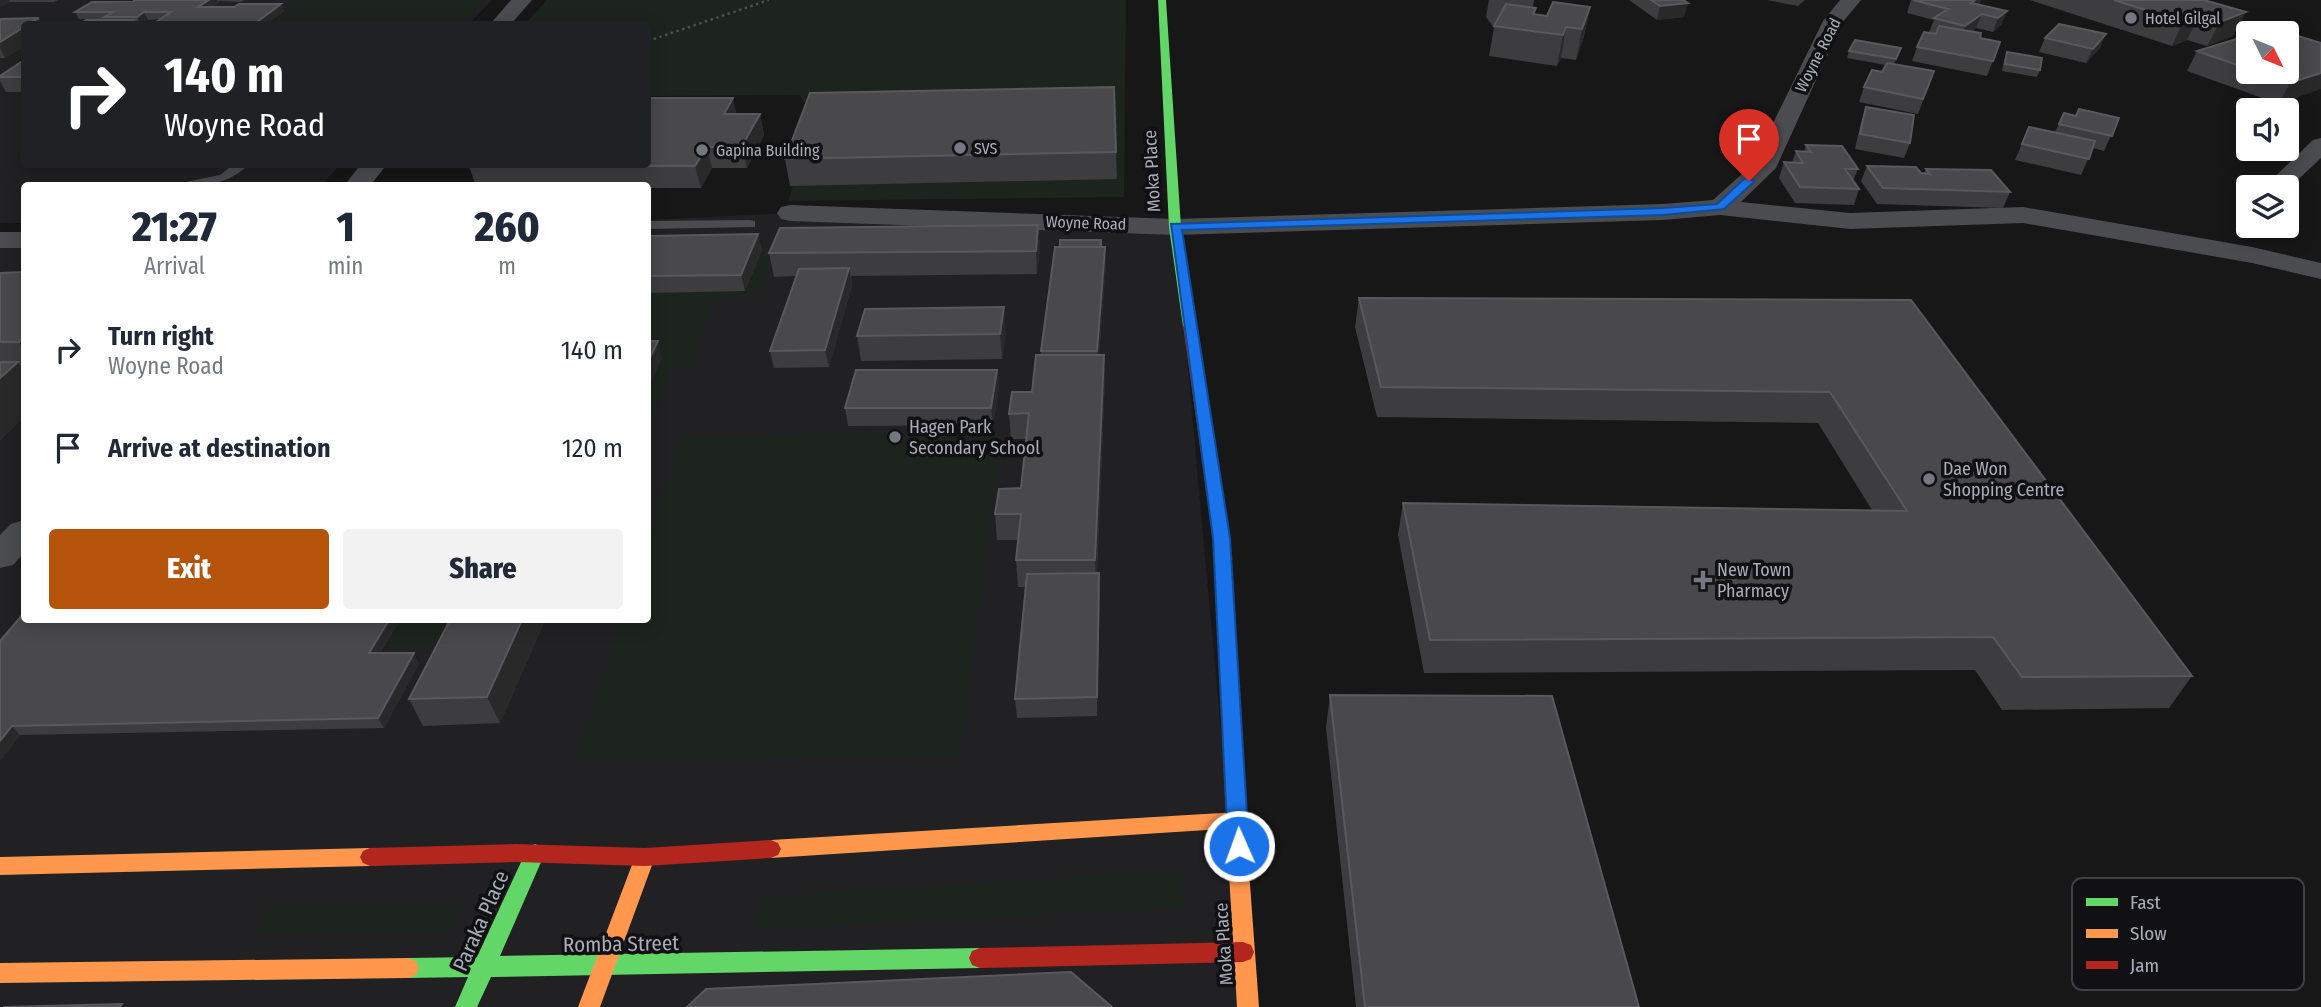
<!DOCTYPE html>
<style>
:root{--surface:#fff;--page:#f2f2f3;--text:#1f2937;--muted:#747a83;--accent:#b45309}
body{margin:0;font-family:"Fira Sans Condensed",sans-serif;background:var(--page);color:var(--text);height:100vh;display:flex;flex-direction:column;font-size:26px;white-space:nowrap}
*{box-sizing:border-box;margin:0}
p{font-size:23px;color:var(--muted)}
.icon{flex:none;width:38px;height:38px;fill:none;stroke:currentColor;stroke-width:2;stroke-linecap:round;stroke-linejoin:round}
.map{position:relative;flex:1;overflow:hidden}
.drawer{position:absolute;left:21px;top:182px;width:630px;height:441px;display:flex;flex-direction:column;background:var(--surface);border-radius:7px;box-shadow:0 4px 18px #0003}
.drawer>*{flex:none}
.hud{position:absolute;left:21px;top:21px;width:630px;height:147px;border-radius:7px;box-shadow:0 4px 18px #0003;background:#202124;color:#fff;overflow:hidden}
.needle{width:46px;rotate:133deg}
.controls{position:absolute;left:2236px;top:21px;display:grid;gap:14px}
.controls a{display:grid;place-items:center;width:63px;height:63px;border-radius:7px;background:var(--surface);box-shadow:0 4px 18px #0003;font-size:35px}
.pin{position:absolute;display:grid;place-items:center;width:60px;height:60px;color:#fff;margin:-72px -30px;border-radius:50% 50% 50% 0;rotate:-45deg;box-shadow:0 0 7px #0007}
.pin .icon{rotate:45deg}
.me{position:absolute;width:77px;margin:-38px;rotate:358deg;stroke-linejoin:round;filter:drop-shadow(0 0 5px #0008)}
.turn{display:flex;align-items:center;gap:24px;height:147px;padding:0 28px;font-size:32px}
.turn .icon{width:91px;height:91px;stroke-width:2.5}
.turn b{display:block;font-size:49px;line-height:60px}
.eta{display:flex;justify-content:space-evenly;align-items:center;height:119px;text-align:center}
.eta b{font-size:42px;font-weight:800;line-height:49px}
.primary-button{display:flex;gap:14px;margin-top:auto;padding:14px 28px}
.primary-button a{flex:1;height:80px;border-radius:7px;background:var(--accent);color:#fff;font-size:28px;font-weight:800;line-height:80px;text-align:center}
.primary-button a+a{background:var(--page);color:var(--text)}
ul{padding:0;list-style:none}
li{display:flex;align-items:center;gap:21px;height:98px;padding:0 28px}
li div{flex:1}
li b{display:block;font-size:26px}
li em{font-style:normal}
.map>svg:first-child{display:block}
</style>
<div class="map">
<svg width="2321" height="1007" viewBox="0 0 2321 1007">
<rect width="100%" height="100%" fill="#171717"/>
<path fill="#212123" d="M0,0H492L469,24H24V164L340,165L321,185L24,186V223H0Z
M790,213L1175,227L1246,1007H0V241H24V620H648V220Z"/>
<path fill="#1d241e" d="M304,0H483L461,24H269Z
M547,0H1126L1124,197L788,201L815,118L799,95L648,96V24H525Z
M771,253L761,291L711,300L693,362L670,370L648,432V257Z
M1001,432L959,755L575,760L622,620H648V541L682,436Z
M364,620H465L452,645L399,650Z
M1181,870L1183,907L754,930L762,897Z
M461,904L447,931L253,932L268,906Z"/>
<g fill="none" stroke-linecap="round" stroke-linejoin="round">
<path stroke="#4d4e52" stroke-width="2.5" stroke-dasharray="2.5 3.5" stroke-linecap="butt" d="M648,41L769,0"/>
<path fill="#4b4c50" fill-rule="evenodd" d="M234,164H249C226,188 197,186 166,186L220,175Z
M750,220L755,221V227L648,229V221Z"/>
<path fill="#4b4c50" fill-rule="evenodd" d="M511,0H532L511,24H490Z
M1840,0H1861L1842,23L1776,168L1741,202L1850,213L2023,207L2252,247L2321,263V279L2252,263L2023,223L1850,229L1720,215L1663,220L1175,235L790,221L781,219L777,213L781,207L790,205L1175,219L1663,204L1713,200L1753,164L1823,21Z
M2321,138V158L2287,190V187H2264L2313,140Z
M361,164H387L370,186H344Z
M0,232H24V248H0Z
M24,520V553L13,565L0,568V535L11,524Z"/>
<path fill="#63d668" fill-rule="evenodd" d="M1158,0H1166L1181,227L1197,326L1190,330L1183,326L1169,227Z
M535,844L542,847L545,853L500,956L980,948L988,951L991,958L988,965L980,968L491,977L477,1007H455L468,977L408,978L400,975L397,968L400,961L408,958L477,957L528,847Z"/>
<path fill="#ff974d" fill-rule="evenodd" d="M1238,812L1245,814L1248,820L1245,826L1238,828L771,858L764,855L761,849L764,843L771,840Z
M370,848L377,851L380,857L377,863L370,866L0,875V857Z
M645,848L652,851L655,857L600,1007H578L635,857L638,851Z
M1238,848L1245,851L1248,857L1259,1007H1237L1228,857L1231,851Z
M408,958L416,961L419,968L416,975L408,978L0,983V963Z"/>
<path fill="#b3261e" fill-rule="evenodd" d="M1190,322L1197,326L1229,538L1248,857L1245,863L1238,866L1231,863L1228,857L1213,538L1183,326Z
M771,840L778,843L781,849L778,855L771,858L645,866L516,862L370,866L363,863L360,857L363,851L370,848L516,844L645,848Z
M1243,942L1251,945L1254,952L1251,959L1243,962L980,968L972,965L969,958L972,951L980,948Z"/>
</g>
<path fill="#3d3d3f" d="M0,0H58L54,2H10Z
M136,0H244L241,2L218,1L219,3L212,7H234L281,4L284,11L266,24H158L156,22L160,19L148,20L141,24H80L105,20V19H79L75,12L133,1Z
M1489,0H1534L1533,7L1535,15L1547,16L1590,7L1584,36L1576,60L1561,58L1557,66L1489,56L1494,28L1486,17Z
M1629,0H1683L1684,17L1657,20Z
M1767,0H1805L1798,6Z
M1911,0H1981L1979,4L2007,11L2001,25L1993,32L1976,28L1971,32L1980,38L2000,42L1987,76L1912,61L1917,47L1936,34L1929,32L1934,20L1907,13Z
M2030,0H2204L2233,36L2207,46L2187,40L2172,46Z
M0,19L24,24V46L5,58H0Z
M2249,35V72H2287L2321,43L2279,104L2187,71L2197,51Z
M2045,38L2100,48L2086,63L2039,52Z
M1901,48L1894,64L1934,71L1918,114L1859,102L1864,87L1882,72L1885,65L1847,58L1849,51Z
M2007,52L2040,70L2037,77L2002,71L2004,60Z
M24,60V92H6L0,81V76Z
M1114,87L1117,179L790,186L785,159Z
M1866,107L1910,143L1904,158L1855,149L1861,122Z
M2064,113L2076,116L2119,118L2104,151L2093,148L2081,175L2015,160L2029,127L2055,132Z
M737,114H760L764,135L747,168H712L701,188H648V186H476L469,166Z
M1806,145L1858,169L1853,181L1859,189L1854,205L1795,203L1779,178L1784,162H1792L1796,151L1804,152Z
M1867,166L1921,173H1924L1926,169L2010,192L2003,208L1877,204L1861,181Z
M1038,225L1040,248L1037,274L851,276L852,285L829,367L774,368L770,351L796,276L774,277L769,253Z
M758,234L762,250L745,291L648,293V236Z
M1101,247H1105L1106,264L1099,355L1105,379L1097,573L1100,591L1097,716L1017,718L1015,699L1026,587H1018L1016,560L1018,540H997L995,514L1021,488L1026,439H1011L1009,414L1032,392L1041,355V351Z
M24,272V417L0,440V273Z
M1359,298L1911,300L2192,676L2169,708L2002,710L1975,670L1424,673L1398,535L1403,503L1872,510L1818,423L1377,417L1355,327Z
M1006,331L1002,359L861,361L857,336Z
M997,370L999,387L993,425L848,426L845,408Z
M400,620L380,653L419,663L384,728L20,735L0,761V641Z
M545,620L500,723L423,726L409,699Z
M1330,695L1639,1007H1356L1326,728Z"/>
<path fill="#29292a" d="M0,0H9L10,2L0,7Z
M209,0H217L219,3L202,14L198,7Z
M1975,0H1981L1978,7L1971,3Z
M1688,3L1684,17L1657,20L1660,6Z
M281,4L284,11L266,24H258L257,22Z
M1590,7L1584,36L1576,60L1582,29Z
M2007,11L2001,25L1993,32L1998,18Z
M144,12L148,20L141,24L137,17Z
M2246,12L2233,36L2207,46L2220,22Z
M1982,14L1976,28L1960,40L1965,26Z
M2199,16L2187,40L2172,46L2183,22Z
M39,18L42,24H28Z
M134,20L136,24H127Z
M24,27V46L5,58L0,48V42Z
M1566,27L1561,58L1557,66L1563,35Z
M2106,34L2100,48L2086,63L2093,49Z
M2321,73V89L2279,104L2290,83Z
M733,98L738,119L724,114Z
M760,114L764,135L747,168L742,146Z
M707,147L712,168L701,188L695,166Z
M1038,225L1040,248L1037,274L1036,251Z
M758,234L762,250L745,291L741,275Z
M1105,247L1106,264L1098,368L1097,351Z
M849,268L852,285L829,367L825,350Z
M1004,307L1006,331L1002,359L1000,334Z
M24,337V351L19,342Z
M658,341L662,358L648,390V362Z
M1104,355L1105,379L1096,586L1095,560Z
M18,362L24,372V417L0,440V363Z
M997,370L999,387L993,425L991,408Z
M1099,573L1100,591L1097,716V697Z
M389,620H400L374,663L369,653Z
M522,620H545L500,723L487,697Z
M414,653L419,663L384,728L378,718Z
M12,726L20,735L0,761V741Z"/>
<path fill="#49494c" stroke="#58595d" stroke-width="2" d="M136,0H209L198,7H234L239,4H281L257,22H156L171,12H144L137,17H104L113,12H75L92,2L133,1Z
M1651,0H1683L1688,3L1660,6Z
M1913,0H1975L1971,3L2007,11L1998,18L1982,14L1965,26L1934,18L1948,9Z
M2114,0H2204L2246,12L2220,22L2199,16L2183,22Z
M1553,2L1590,7L1582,29L1566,27L1563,35L1494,26L1506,4L1536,8L1533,14L1547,16Z
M39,18L28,24H24V27L0,42V19Z
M86,20H134L127,24H80Z
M2059,24L2106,34L2093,49L2045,38Z
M1939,26L1981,33L1980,38L2000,42L1993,61L1917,47L1924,32L1936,34Z
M2272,28L2321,43V73L2290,83L2257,72H2287V33H2254Z
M2249,35V69L2197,51Z
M1855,40L1901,48L1896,59L1849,51Z
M2007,52L2042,58L2040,70L2005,64Z
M24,60V77H0V76Z
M1887,63L1934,71L1923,99L1864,87L1872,70L1882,72Z
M1114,87L1116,152L785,159L810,93Z
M648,98H733L724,114H760L742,146L707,147L695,166H469L470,164H648Z
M1866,107L1914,115L1910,143L1860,134Z
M2079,109L2119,118L2112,136L2059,124L2064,113L2076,116Z
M2029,127L2095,141L2089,159L2022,144Z
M1806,145L1842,146L1858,169H1845L1859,189L1800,187L1784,162L1803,163L1796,151L1811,152Z
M1867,166L1916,167L1921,173L1930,174L1926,169L1991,170L2010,192L1883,188Z
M1038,225L1036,251L769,253L780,228Z
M758,234L741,275L648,276V236Z
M1060,240H1101V247H1060Z
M1055,247H1105L1097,351H1041Z
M849,268L825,350L770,351L799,269Z
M24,272V337L19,342H0V273Z
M1359,298L1911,300L2192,676L2022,677L1993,637L1430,640L1403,503L1907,511L1830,392L1381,387Z
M1004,307L1000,334L857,336L865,309Z
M648,341H658L648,362Z
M1036,355H1104L1095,560H1016L1021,514H995L999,489L1021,488L1029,413L1009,414L1012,392H1032Z
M0,362H18L0,378Z
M856,370H997L991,408H845Z
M1099,573L1097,697L1015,699L1027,574Z
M24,613V620H389L369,653H414L378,718L12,726L0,741V641Z
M450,620H522L487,697L409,699Z
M1330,695L1552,696L1639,1007H1365Z
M1071,972L1112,1007H687L706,989Z
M122,1004L120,1007H3Z"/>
<path fill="#1a73e8" stroke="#114b97" stroke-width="2" d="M1745,178L1755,181L1724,209L1663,215L1182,230L1230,538L1249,846L1246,853L1239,855L1231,853L1228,846L1213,538L1171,224L1663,208L1717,204Z"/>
<g fill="#757880" stroke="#111113" stroke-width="2.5">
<circle cx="2131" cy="18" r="7"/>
<circle cx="960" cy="148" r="7"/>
<circle cx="702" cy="150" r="7"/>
<circle cx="895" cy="437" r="7"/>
<circle cx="1929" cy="479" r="7"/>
<path d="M1699.5 569.5h7v7h7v7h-7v7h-7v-7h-7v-7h7z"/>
</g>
<g text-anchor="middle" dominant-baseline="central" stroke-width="7" stroke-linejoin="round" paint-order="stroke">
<g font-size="16" fill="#a8adb8" stroke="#111113" text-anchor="start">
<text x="2145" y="18">Hotel Gilgal</text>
<text x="974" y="148">SVS</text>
<text x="716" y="150">Gapina Building</text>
</g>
<g font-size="16" fill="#a8adb8" stroke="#111113">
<text transform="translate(1818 55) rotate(-63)">Woyne Road</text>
<text transform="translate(1086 223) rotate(2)">Woyne Road</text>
</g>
<g font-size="18" fill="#a8adb8" stroke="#111113">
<text transform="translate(1152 171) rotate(-93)">Moka Place</text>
<text transform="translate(1224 944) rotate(-94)">Moka Place</text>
</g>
<g font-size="18" fill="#a8adb8" stroke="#111113" text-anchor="start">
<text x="909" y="427">Hagen Park<tspan x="909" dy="21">Secondary School</tspan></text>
<text x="1943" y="469">Dae Won<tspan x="1943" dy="21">Shopping Centre</tspan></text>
<text x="1717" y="570">New Town<tspan x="1717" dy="21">Pharmacy</tspan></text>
</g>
<g font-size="21" fill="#a8adb8" stroke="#111113">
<text transform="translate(481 921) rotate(-66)">Paraka Place</text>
<text transform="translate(621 944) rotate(-1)">Romba Street</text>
</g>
</g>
<rect x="2072" y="878" width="232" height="112" rx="10" fill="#111113" stroke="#3e4045" stroke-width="2"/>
<rect x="2086" y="898" width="32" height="8" fill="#63d668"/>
<rect x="2086" y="929" width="32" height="9" fill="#ff974d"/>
<rect x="2086" y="961" width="32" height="8" fill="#b3261e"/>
<g font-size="19" fill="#a8adb8">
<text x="2130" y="909">Fast</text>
<text x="2130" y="940">Slow</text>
<text x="2130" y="972">Jam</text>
</g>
</svg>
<div class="controls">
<a><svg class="needle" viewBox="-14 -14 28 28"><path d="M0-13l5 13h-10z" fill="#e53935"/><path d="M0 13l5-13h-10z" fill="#747a83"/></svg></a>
<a><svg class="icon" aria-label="sound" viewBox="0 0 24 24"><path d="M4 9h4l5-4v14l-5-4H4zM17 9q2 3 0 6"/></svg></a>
<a><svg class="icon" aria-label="layers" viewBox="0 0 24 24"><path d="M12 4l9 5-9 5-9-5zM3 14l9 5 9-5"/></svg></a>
</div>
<div class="pin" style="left:1749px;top:181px;background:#d93025"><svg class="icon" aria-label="arrive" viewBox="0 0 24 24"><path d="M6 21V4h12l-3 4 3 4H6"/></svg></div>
<svg class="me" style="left:1239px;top:846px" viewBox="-20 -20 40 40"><circle r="17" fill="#1a73e8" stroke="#fff" stroke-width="3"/><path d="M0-11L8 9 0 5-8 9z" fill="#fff"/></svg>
<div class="hud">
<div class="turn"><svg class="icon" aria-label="right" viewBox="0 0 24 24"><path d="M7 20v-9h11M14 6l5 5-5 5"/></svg><div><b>140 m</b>Woyne Road</div></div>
</div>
<section class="drawer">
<div class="eta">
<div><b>21:27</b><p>Arrival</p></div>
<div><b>1</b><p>min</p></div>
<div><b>260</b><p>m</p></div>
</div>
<ul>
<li><svg class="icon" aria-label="right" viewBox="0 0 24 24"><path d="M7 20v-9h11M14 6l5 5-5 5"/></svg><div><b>Turn right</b><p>Woyne Road</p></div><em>140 m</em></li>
<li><svg class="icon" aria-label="arrive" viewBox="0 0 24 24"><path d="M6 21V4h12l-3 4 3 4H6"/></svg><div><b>Arrive at destination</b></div><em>120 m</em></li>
</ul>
<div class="primary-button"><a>Exit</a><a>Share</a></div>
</section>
</div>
